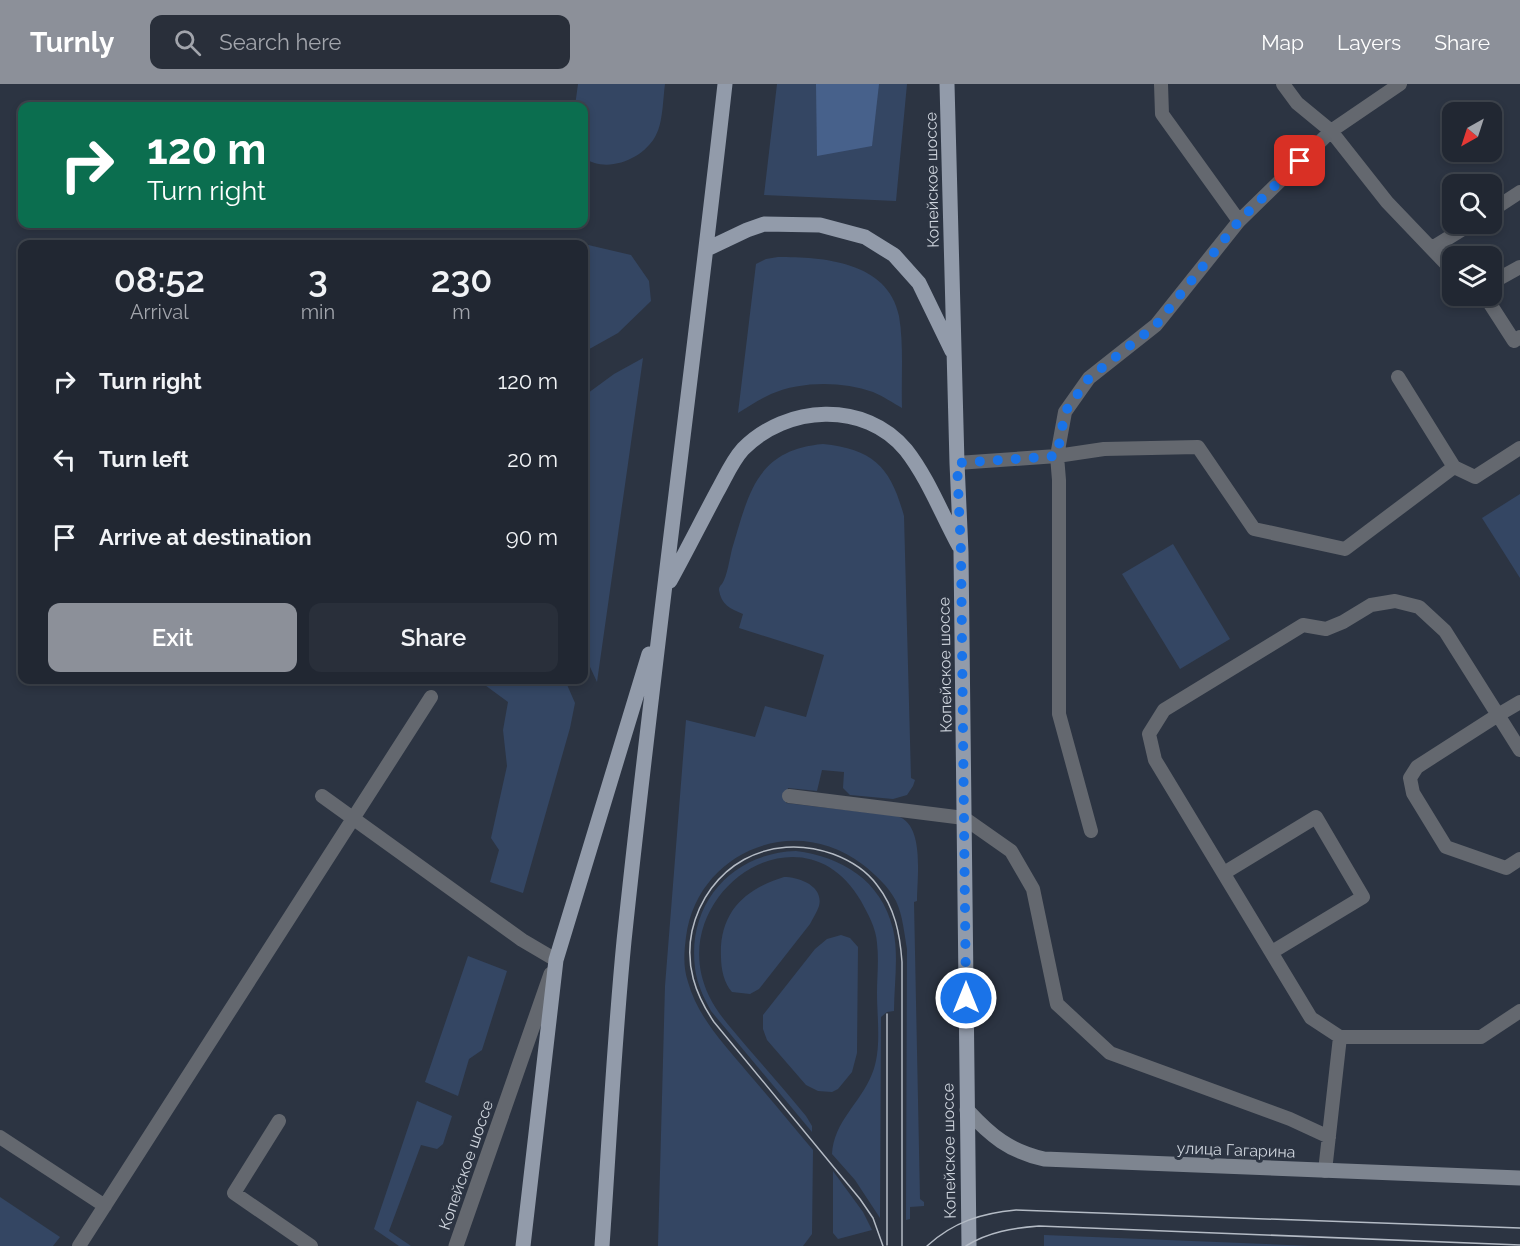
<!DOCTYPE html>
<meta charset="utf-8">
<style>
:root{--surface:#212732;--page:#292f3a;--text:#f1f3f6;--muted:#a2a5ac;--line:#3e444d;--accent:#8c9099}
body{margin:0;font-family:Raleway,sans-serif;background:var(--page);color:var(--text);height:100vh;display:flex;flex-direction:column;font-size:22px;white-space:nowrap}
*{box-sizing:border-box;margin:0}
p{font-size:20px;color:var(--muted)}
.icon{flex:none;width:33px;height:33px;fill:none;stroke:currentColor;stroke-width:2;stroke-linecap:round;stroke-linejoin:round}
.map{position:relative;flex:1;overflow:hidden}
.panel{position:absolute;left:18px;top:156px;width:570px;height:444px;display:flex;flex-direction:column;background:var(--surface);border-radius:12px;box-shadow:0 3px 9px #0003,0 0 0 2px var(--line)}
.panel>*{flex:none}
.hud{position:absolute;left:18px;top:18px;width:570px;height:126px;border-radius:12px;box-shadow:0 3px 9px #0003,0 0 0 2px var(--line);background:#0b6e4f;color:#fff;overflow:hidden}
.needle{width:39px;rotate:219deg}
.tools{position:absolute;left:1442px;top:18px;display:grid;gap:12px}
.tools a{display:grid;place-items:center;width:60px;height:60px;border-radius:12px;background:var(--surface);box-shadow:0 3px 9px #0003,0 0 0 2px var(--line);font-size:30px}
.pin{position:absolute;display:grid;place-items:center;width:51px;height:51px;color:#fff;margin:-26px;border-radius:12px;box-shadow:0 3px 9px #0006}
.me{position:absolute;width:66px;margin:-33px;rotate:0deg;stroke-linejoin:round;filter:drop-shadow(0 0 4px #0008)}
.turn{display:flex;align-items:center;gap:21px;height:126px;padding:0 30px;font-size:27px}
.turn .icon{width:78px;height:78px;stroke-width:2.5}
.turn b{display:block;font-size:42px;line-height:51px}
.eta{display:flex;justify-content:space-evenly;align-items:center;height:102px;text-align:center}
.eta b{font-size:36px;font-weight:600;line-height:42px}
.primary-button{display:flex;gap:12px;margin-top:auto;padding:12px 30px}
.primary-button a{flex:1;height:69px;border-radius:12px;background:var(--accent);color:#fff;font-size:24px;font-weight:600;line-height:69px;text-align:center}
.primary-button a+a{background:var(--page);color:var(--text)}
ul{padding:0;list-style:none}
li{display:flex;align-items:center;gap:18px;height:78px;padding:0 30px}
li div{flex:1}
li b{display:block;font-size:22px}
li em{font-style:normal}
header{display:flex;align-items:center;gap:36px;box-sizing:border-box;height:84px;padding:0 30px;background:var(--accent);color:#fff}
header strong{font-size:28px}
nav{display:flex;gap:33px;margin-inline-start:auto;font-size:21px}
.search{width:420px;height:54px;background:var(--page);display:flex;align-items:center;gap:15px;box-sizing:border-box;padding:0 21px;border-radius:12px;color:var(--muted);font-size:22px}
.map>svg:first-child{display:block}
</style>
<header>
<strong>Turnly</strong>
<div class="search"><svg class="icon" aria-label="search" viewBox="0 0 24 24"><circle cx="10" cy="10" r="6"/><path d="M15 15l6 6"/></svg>Search here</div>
<nav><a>Map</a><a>Layers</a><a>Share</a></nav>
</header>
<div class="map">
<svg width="1520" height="1162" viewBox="0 0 1520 1162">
<rect width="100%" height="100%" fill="#2c3442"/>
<path fill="#344663" d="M578,0H665C663,14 663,39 656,51C644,75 607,90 584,74V22H575Z
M777,0H907L896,117L764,111Z
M583,160H584L631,171L649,197L651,217L618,249L584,268Z
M778,173C822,173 888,177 899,232C904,261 901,294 902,324C893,319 883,312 873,308C842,297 801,297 771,310C760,315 749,322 738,329L756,180L766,175Z
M643,274L597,598L584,570V312L614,290Z
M823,360C874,365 891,384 904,432L911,694L915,696L913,702L907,711L893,715L850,711L843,704L844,688L822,686L817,707L788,704L786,719L897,732C925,740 917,793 917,817L914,818L920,1115L924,1118V1122L910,1123V1135L906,1136L907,865C904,849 903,832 896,817C888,802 875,790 862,780C794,728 697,768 686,853C684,869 683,883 688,898C698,934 725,961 748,989C770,1014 791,1040 813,1066L812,1150L803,1162H658L665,902L686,636L755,653L765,622L806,633L824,571L739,544L743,530C730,525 721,520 719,506C719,503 720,502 722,500C727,493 730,473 732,465C749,409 756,366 823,360Z
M1520,410V494L1482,434Z
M1173,460L1230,555L1180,585L1122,490Z
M478,596H565L575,619L570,644L523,809L490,798L499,766L491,754L507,682L503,646L508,618Z
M796,767C842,773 881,796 893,845C899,871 894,901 894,927L887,928L881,933L880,1134L855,1096L832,1070C834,1037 860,1020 872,990C882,966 877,935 877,909C877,893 879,876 877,859C876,844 868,830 861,817C801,713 661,813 709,912C718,931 734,947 747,963C767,986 787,1009 806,1032L812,1042V1048L711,927C704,914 697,900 695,884C687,819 732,769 796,767Z
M784,793C799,793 824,802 819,822C817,828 813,834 810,840L759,905L750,910L732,908C724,899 721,885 721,873C719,829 744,805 784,793Z
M841,851L850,854L858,863L857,969L852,988L838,1005L832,1008L818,1007L806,1001L767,956L763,945V931L815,865L827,855Z
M468,872L507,887L482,966L469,975L458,1012L425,998Z
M417,1017L452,1032L443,1060L437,1065L421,1061L389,1147L411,1162H399L374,1145Z
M833,1087L863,1128L872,1146L838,1155L833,1149Z
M0,1113L60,1153L53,1162H0Z
M1044,1151L1312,1162H1044Z"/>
<path fill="#47618b" d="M816,0H879L872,62L817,72Z"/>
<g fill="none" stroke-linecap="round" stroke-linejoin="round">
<path stroke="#64686f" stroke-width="14" d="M1161,0L1162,30L1239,137
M1283,0L1297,19L1331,47L1387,118L1452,186
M1491,127L1520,108
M1432,164L1471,140
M1491,199L1520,183
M1485,212L1514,257L1520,253
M1398,293L1454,383L1475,393L1520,364
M957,379L1057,372L1104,365L1198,363L1254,445L1345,465L1454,383
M1520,618L1498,631L1445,547L1419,523L1395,517L1371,521L1343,538L1326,545L1303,541L1164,626L1149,650L1155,676L1311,934L1340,953H1481L1520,927
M1520,666L1498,631L1417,683L1410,694L1413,709L1446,763L1506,784L1520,775
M322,712L522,856L556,876
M789,712L964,734L1011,767L1033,805L1057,920L1110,969L1290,1035L1329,1053
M1091,747L1059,630V396L1057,372L1065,328L1089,294L1156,241L1239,137L1331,47L1400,0
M1224,789L1316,733L1363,813L1272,868
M279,1037L234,1109L311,1162
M0,1053L105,1122
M1325,1087L1340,953
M79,1162L431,613"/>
<path stroke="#64686f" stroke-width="15" d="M456,1162L551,890"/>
<path stroke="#7e8590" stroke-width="15" d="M967,1026C991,1052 1009,1067 1044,1075L1520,1094"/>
<path stroke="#929baa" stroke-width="15" d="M947,0L957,379L961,468L969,1162
M707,165L747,146L764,140L820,141L865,153L894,171L919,199L952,267
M670,497C686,468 701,438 717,408C725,394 732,377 743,365C786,321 865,316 906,366C928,394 942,431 959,462
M523,1162L556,876L649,570
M602,1162C609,1061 614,959 624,857C654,571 693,286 725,0"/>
<path stroke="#b4bbc5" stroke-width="1.5" d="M887,1161V930
M883,1162L873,1134L860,1115L714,938C695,910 685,881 692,847C707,782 769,747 833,770C849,776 866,786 877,801C895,824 900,850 902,878V1162
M927,1162C953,1138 982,1129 1016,1126L1520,1144
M966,1162C988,1148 1013,1144 1039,1142L1520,1161"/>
</g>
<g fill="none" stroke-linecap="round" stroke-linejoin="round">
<path stroke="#1a73e8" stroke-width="10" stroke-dasharray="0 18" d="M966,914L961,468L957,379L1057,372L1065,328L1089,294L1156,241L1239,137L1300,77"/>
</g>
<g text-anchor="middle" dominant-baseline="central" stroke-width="6" stroke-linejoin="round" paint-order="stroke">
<g font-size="16" fill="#cfd5de" stroke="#2c3442">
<text transform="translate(932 96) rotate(-91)">Копейское шоссе</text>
<text transform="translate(945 581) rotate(-91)">Копейское шоссе</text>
<text transform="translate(1236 1066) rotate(2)">улица Гагарина</text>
<text transform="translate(949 1067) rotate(-91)">Копейское шоссе</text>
<text transform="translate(466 1081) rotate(-71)">Копейское шоссе</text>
</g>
</g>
</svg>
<div class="tools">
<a><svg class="needle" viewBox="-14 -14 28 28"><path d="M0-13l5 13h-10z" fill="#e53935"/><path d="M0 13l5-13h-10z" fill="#a2a5ac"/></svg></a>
<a><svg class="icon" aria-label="search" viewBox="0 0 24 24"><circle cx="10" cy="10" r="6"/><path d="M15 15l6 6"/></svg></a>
<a><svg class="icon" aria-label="layers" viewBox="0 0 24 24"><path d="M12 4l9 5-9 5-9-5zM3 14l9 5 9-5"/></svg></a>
</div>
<div class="pin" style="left:1300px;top:77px;background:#d93025"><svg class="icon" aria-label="arrive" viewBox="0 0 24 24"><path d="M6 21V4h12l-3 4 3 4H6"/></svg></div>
<svg class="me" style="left:966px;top:914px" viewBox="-20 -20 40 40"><circle r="17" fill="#1a73e8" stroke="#fff" stroke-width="3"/><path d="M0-11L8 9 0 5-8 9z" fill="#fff"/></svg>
<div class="hud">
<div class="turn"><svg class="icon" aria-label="right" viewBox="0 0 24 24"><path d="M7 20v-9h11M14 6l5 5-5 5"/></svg><div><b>120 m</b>Turn right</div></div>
</div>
<section class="panel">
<div class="eta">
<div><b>08:52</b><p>Arrival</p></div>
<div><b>3</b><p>min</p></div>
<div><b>230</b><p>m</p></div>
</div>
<ul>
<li><svg class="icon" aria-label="right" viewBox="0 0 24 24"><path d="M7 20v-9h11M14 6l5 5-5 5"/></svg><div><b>Turn right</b></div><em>120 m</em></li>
<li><svg class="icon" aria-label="left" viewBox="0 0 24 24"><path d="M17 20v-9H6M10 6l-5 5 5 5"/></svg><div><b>Turn left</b></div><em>20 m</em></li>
<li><svg class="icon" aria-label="arrive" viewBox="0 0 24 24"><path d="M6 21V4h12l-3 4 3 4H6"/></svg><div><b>Arrive at destination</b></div><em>90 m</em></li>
</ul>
<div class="primary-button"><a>Exit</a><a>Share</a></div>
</section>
</div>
